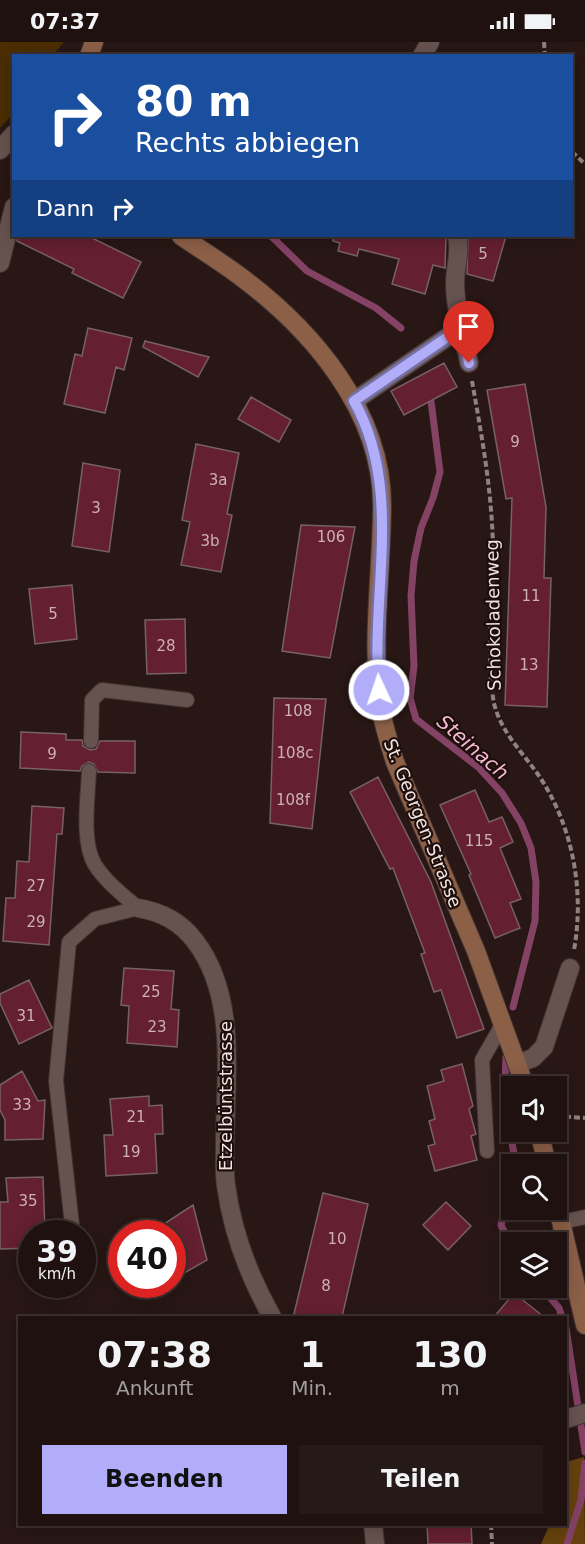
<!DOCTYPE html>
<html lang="de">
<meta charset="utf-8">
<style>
:root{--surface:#1e110f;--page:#261a18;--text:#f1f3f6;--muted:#a19d9e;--line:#3c312f;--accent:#b2adf9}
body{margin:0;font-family:"DejaVu Sans",sans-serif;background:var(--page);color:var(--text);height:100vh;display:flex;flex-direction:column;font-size:22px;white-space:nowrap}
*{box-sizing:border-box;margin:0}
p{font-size:20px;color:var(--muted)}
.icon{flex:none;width:33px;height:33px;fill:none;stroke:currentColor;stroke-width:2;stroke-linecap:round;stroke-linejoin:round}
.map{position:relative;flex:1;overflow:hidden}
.sheet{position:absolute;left:18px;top:1274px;width:549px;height:210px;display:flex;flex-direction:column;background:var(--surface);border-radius:0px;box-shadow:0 3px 15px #0003,0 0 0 2px var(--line)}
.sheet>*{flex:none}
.top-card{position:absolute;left:12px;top:12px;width:561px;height:183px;border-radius:0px;box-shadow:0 3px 15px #0003,0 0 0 2px var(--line);background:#1a4fa0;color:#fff;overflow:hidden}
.controls{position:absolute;left:501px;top:1034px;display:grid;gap:12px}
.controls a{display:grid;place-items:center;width:66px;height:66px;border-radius:0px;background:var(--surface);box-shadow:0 3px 15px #0003,0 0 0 2px var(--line);font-size:30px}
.speed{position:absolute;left:18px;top:1178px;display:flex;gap:12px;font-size:30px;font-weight:700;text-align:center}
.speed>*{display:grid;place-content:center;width:78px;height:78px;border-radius:50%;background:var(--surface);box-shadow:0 3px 15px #0003,0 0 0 2px var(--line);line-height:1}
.speed small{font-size:15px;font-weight:400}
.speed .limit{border:9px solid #d22;background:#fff;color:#111}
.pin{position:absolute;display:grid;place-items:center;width:51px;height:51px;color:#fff;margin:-62px -26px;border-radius:50% 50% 50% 0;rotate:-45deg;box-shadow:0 0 6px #0007}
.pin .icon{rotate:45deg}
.me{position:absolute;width:66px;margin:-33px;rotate:357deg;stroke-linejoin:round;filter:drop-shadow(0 0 4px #0008)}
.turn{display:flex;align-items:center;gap:21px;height:126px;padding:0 24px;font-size:27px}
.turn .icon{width:78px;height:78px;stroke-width:2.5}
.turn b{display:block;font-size:42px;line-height:51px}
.then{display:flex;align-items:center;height:57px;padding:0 24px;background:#0003;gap:12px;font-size:22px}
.eta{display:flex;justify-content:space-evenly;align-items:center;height:102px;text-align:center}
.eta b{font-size:36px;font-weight:700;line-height:42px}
.primary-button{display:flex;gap:12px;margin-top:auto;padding:12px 24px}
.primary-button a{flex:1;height:69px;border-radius:0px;background:var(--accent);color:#111;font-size:24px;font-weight:700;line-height:69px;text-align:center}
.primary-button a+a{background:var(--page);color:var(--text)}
.status{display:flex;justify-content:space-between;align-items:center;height:42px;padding:0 30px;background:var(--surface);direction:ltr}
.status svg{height:16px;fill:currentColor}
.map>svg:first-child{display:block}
</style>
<div class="status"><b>07:37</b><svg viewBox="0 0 49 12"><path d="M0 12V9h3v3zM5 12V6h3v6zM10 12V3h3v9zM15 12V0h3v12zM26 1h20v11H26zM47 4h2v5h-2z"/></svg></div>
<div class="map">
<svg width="585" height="1502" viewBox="0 0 585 1502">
<rect width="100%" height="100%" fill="#281714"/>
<path fill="#4b2d00" d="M0,0H64L53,13L14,14L13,72L0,86Z"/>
<path fill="#65410d" d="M584,1415L585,1502H541L550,1482H566V1420Z"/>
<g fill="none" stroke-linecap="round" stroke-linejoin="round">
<path stroke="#844265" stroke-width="7" d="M271,194L307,229L376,266L401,286
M431,359L440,430L433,456L421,486L414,519L411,554L414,624L410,656L416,677L478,725L502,751L521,781L531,806L536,840L535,879L513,965
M506,1015L504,1059L516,1122
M512,1140L501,1183L512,1206
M541,1245L559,1266L562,1275
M566,1286L585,1410
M567,1502L581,1458L585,1421"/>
</g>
<path fill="#641f30" stroke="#776164" stroke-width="1.5" d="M18,194H88L141,220L123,256L72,231L74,227L17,199Z
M334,194H446L445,226L433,223L425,252L392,242L399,217L359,207L357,214L338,209L340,201L333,199Z
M468,194H506L493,239L467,232Z
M88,286L132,296L124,328L116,325L105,371L64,362L75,312L82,314Z
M145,299L209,315L198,335L143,305Z
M444,321L457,345L404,373L391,349Z
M525,342L546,465L544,536H551L547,665L505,663L512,456L506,457L487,348Z
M251,355L291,378L279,400L238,377Z
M196,402L239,411L227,472L232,473L221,530L181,523L190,480L182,478Z
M83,421L120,428L109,510L72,504Z
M301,483L355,485L330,616L282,609Z
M72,543L77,597L35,602L29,547Z
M185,577L186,631L147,632L145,578Z
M274,656L326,657L312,787L270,781Z
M21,690L66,692V698H82L83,704L90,708L96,707L100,699H135V731L98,730L94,722L89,720L82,724L80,729L20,726Z
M378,735L431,840L484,987L457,996L441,948L434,950L421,912L425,911L393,826L390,827L350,750Z
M475,748L489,780L502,775L513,800L500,806L521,857L510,861L520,886L495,896L469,833L471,832L440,763Z
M32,764L64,766L62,792H57L49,903L3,899L6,856H15L17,819L29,820Z
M124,926L174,929L171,967L179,968L177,1005L127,1001L129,964L121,963Z
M29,938L52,986L19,1002L0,961V952Z
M462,1022L473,1064L469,1067L476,1092L471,1094L477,1118L435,1129L428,1104L435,1102L429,1079L435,1077L427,1044L444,1039L441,1028Z
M22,1029L38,1059L45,1058L43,1097L5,1098V1078L0,1068V1043Z
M149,1054V1064L162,1063L163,1092H155L157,1131L106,1134L104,1093H113L110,1057Z
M43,1135L45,1191H32V1206L0,1207V1160H8L6,1136Z
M323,1151L368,1162L342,1275H308L294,1272Z
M446,1160L471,1184L448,1208L423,1183Z
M193,1163L207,1218L172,1238V1191H150Z
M514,1251L544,1275H494Z
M427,1482H471L472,1502H428Z"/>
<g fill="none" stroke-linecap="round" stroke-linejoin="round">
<g stroke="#413433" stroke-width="16">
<path id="lane" d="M91,699L92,658L102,648L187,658
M89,729C88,755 81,800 95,823C106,840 123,853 138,866
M487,1109L482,1018L502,983
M562,1180L585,1175
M72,1183L56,1039L69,900L95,877L138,866"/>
</g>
<g stroke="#413433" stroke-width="20">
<path id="street" d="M422,14L430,0
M0,108L14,92
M457,194C461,211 455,224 455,241C455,267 464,295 469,321
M0,221L14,165
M354,359L462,285
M138,866C162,870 181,880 195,899C238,955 225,1035 225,1102C225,1115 224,1129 226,1143C232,1189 249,1234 272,1275
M517,1022L533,1016L544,1005L570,926
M566,1377L585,1371
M373,1482L375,1502"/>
</g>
<g stroke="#413433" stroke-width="20">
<path id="secondary" d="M89,14L94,0
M181,194C200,207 221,220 241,235C312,288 382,369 382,463C382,529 371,597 380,663C383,682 389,701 395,720L476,909L525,1044
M539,1089L547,1122
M556,1158L585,1283"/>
</g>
<path stroke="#918280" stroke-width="4" stroke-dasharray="6 3" stroke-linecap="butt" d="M544,0L545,14
M572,110L585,122
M472,339C482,395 492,450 493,506C494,554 485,616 494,661C500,688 521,709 537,731C572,781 585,847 574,908
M556,1074L585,1076
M491,1482L492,1502"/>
<use href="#lane" stroke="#66524e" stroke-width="14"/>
<use href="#street" stroke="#66524e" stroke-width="18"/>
<use href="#secondary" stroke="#8c5f47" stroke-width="18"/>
</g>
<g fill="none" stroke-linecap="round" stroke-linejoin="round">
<g stroke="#7470a2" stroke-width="15">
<path id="route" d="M379,648C370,552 404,448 354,359L462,285L469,321"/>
</g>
<use href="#route" stroke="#b2adf9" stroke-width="10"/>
</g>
<g text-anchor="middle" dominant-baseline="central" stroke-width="4.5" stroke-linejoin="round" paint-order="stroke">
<g font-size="15" fill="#cdb2b5">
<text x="483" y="212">5</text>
<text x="515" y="400">9</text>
<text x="218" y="438">3a</text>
<text x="96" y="466">3</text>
<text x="331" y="495">106</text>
<text x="210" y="499">3b</text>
<text x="531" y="554">11</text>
<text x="53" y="572">5</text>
<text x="166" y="604">28</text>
<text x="529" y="623">13</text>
<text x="298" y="669">108</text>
<text x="295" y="711">108c</text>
<text x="52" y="712">9</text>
<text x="293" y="758">108f</text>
<text x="479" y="799">115</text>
<text x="36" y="844">27</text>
<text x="36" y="880">29</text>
<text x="151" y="950">25</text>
<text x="26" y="974">31</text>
<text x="157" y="985">23</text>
<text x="22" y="1063">33</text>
<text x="136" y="1075">21</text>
<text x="131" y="1110">19</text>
<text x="28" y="1159">35</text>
<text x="337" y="1197">10</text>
<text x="326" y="1244">8</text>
</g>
<g font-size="18" fill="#f0e3e1" stroke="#1e0e0b">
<text transform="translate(493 573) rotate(-91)">Schokoladenweg</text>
<text transform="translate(423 781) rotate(68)">St. Georgen-Strasse</text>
<text transform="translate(225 1054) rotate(-90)">Etzelbüntstrasse</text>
</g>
<g font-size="20" font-style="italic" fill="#f5b9d6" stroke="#1e0e0b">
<text transform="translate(473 705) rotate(41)">Steinach</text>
</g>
</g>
</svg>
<div class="controls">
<a><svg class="icon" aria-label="sound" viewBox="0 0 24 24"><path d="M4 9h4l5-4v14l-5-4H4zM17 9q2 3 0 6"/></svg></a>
<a><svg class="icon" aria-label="search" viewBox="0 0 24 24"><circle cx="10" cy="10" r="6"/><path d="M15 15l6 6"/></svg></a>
<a><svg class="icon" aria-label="layers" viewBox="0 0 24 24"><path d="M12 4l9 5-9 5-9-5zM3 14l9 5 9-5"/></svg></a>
</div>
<div class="speed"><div>39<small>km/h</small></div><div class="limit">40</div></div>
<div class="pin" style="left:469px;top:321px;background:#d93025"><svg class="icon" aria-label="arrive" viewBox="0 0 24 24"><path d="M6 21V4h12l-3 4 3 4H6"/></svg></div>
<svg class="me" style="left:379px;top:648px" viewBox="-20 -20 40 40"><circle r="17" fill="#b2adf9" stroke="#fff" stroke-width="3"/><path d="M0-11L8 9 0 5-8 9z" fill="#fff"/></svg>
<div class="top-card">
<div class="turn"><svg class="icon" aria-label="right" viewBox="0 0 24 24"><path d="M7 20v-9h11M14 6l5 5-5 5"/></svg><div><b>80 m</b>Rechts abbiegen</div></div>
<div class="then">Dann<svg class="icon" aria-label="right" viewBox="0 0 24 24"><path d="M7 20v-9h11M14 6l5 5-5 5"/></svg></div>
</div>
<section class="sheet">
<div class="eta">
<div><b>07:38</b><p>Ankunft</p></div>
<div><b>1</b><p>Min.</p></div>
<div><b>130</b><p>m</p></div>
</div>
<div class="primary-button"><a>Beenden</a><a>Teilen</a></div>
</section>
</div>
